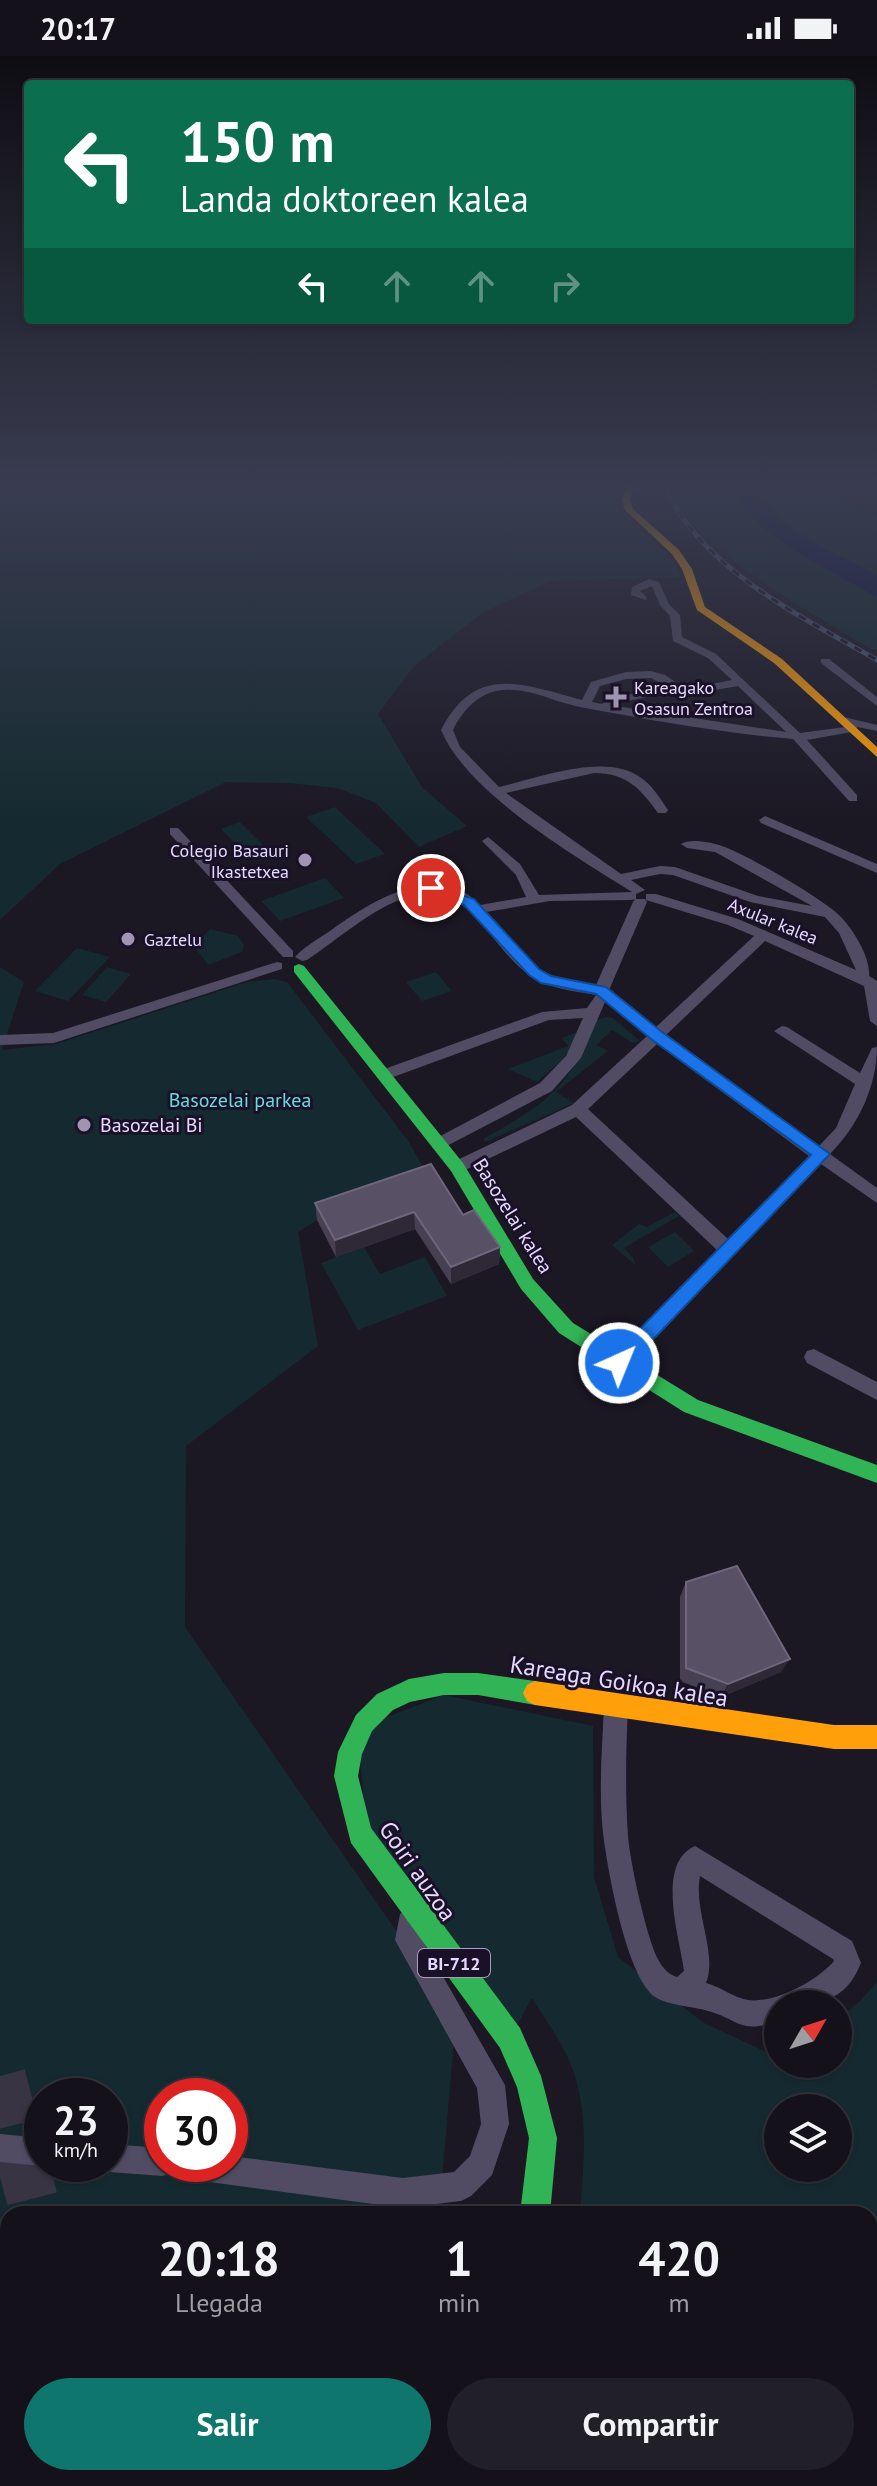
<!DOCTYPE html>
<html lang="es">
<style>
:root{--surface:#14111a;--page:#211f27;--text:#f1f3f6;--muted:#9d9da2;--line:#333139;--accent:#0f766e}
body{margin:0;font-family:"PT Sans",sans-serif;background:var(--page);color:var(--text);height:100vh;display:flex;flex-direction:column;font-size:30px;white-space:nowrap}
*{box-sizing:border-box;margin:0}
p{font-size:26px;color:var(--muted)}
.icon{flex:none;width:44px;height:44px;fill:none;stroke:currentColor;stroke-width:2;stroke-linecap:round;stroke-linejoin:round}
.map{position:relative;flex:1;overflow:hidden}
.details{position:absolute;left:0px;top:2150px;width:878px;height:280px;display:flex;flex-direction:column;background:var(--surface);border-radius:24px 24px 0 0;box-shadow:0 2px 6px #0004,0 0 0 2px var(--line)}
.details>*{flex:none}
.top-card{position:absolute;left:24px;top:24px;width:830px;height:244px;border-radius:8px;box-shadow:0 2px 6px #0004,0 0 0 2px var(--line);background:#0b6e4f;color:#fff;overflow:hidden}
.needle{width:52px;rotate:51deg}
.tools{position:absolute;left:764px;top:1934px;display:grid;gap:16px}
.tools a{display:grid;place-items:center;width:88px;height:88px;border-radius:50%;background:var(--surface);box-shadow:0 2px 6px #0004,0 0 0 2px var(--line);font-size:40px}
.speed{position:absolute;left:24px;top:2022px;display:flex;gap:16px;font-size:40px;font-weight:700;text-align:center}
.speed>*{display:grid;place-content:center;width:104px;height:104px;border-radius:50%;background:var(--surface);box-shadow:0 2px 6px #0004,0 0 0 2px var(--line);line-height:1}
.speed small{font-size:20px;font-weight:400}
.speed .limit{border:12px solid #d22;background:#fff;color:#111}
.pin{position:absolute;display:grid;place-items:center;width:68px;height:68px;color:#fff;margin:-34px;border:4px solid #fff;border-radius:50%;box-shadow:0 2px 8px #0007}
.me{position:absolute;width:88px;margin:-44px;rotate:44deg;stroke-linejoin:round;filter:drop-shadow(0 0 6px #0008)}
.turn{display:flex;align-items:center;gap:28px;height:168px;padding:0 24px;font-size:36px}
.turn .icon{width:104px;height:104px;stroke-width:2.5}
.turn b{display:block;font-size:56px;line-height:68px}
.lanes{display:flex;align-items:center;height:76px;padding:0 24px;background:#0003;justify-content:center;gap:40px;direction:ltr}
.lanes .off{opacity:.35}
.eta{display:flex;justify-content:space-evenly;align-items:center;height:136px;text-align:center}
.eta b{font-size:48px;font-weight:600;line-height:56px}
.primary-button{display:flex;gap:16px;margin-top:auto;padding:16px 24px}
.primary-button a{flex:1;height:92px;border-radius:48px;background:var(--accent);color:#fff;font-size:32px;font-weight:600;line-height:92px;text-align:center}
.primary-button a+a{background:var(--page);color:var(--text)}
.status{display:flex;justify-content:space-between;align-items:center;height:56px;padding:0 40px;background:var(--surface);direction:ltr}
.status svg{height:22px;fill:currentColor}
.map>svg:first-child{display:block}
</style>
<div class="status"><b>20:17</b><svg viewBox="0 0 49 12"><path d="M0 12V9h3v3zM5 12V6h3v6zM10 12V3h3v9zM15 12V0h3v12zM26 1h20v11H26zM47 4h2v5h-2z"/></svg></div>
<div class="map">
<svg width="877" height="2430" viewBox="0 0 877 2430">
<rect width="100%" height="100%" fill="#1b1723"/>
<path fill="#152a30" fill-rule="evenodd" d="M0,428H626L618,451C634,476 672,490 680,521L550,525L484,556L414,610L378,658L422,731L467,770L419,791L376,747L337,732L289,727L226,726L60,808L0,864Z
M671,428H736L740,446L788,490L877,541V593L872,594C824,564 678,485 671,428Z
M758,428H812L877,461V519C836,497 772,475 758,428Z
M335,751L385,798L356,808L306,761Z
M240,766L269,795L250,802L221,773Z
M325,822L344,842L280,865L261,845Z
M210,873L238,880L244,889L242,896L208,909L194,890Z
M77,892L110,901L68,945L35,935Z
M0,911L24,926L2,994L56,988L247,926L274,923L287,926L409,1086L431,1125L317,1164L298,1176L318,1290L186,1390L185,1571L456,1961L439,2158H8V2422H190L181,2430H0ZM42,2040H110V2108H42ZM162,2040H230V2108H162Z
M107,911L131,918L106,946L82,939Z
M436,916L452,935L422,945L406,926Z
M606,961L613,962L640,985L633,987L612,974L596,989L608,995L556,1036L574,1047L486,1086L483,1083C546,1048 570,1032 596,964Z
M582,974L562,1004L537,1026L508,1013L568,990L562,982Z
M675,1156L679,1160L624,1192L634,1203L635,1209L612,1189L639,1168L647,1171Z
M675,1176L694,1195L668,1211L648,1191Z
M364,1191L380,1218L425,1201L447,1240L358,1274L321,1207Z
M444,1639L593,1670L594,1821L618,1901L704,1967L766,1996L778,1992V2008H838V1963L859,1946L877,1926V2219L870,2224V2158H580C584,2104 591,2044 564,1994C555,1976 542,1959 532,1942L510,1982L368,1786L359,1689L377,1665ZM778,2052H838V2112H778Z"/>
<path fill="#0d1443" d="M736,428H758C766,471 841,500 877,519V541C842,521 759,481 740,446C738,441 737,433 736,428Z"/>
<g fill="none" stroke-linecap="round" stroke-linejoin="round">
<path stroke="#393444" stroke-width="51" stroke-dasharray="51 25" stroke-linecap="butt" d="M0,2020L36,2158
M0,2381L8,2417
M104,2422L106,2430"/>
<path fill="#514c63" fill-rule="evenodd" d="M649,523L659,526L669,548L680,559L682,581L716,598L800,677L853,670L840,666V662L844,661L877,669V675L857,671V675L807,684L857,739V745H849L793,683C722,677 650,664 580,651C554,646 531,632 503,634C480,635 462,655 453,674L460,691L499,731C538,722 605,696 640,721C652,729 660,742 668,754L666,757H658C640,732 626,717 594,717L506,737L621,818L660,810L675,811L758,840L812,850L715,796L687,792L681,788C689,782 711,786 722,790C746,798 823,843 840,860C853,873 871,902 869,920L877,925V970L870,965L864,930L765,885L666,979L819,1090L836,1072L855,1028L774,975L782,970L787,971L860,1017L872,992L877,991C877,1030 858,1070 830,1098L877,1132V1147L821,1108L626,1313L619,1315L612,1313L609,1307L612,1301L717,1194L576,1061L463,1115L457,1117L449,1111L451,1107L572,1049L647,980L605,946L581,1002L552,1035L439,1094L433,1092L431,1088L433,1084L540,1027L566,1000L583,962L549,964L385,1024L377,1019L379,1015L542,956L587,952L596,939C574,935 551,933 532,921C491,895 471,823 411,840C373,851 340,882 307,904L302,905L295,901C304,891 318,883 330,875C369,847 436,802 480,849L526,841L516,819L482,785L488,781L520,808L539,839L632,836C575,800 467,737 441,674C476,606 524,629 582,644L591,626L626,616L651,615L665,619L686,633L732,624L708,602L673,585L670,560L660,549L652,530L640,535L646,540V544L631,539L632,531ZM651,622L668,631L606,643L602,648L592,646L600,630L626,623ZM738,630L786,676L609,649L675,635L685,639ZM660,818L673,819L750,846L825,861L839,877L856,914L738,863L656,838H646V844L728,869L754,880L656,971L609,934L647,846L645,843H635L633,846L596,929L560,923L539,913L486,856L550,845L631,844L636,843V838L645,834L631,824ZM657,988L809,1100L728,1183L588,1053Z
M821,603H829L877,641V650L821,607Z
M765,760L877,808V817L761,767L759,764Z
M170,772H178L293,895V901H283L170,778Z
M277,906L282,907V913L54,987L0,989V979L53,977Z
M814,1293L877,1326V1344L807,1307L804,1301L807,1295Z
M616,1638L624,1642L628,1650C626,1693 625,1736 628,1780C630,1806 647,1884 659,1905C663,1913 670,1919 677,1921L684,1915C680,1883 655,1807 695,1790L852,1885L861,1907C844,1949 817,1948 778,1948V1966C736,1977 743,1965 708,1955C692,1950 669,1950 655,1941C627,1921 609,1820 604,1785C598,1741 602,1694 604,1650L608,1642ZM700,1820L833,1903L834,1905C817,1925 774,1948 748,1944C734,1942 721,1931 706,1927C718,1897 693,1855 700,1820Z
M419,1846L428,1850L432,1859L422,1873L421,1882L505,2029L509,2068L492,2119L471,2140L461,2145L403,2152L179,2122L169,2118L162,2120L110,2116L100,2112L98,2108H110V2088L162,2092V2108H230V2100L403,2122L454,2116L470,2100L481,2068L477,2032L395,1884L400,1858Z
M0,2078L42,2082V2108H48L42,2110L0,2106Z"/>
<path fill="#30b455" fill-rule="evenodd" d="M299,908L304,910L463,1107L533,1223L573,1267L698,1344L877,1409V1427L684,1356L559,1277L521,1233L451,1115L294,916V910Z
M444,1617H478L535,1625L543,1629L547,1637L543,1645L535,1649L478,1639H444L410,1646L393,1654L372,1675L362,1698L358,1720L371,1772L520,1972L541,2020L557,2082L550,2158H520L529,2082L517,2031L500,1992L351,1787L334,1720L338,1696L356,1659L377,1638L409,1623Z
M302,2422H341L338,2430H299Z"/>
<path fill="#ff9f0a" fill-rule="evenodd" d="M626,428H634L630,444L633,453L679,494L692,513L705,551L782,603L877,691V701L774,607L697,554L682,513L672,498L625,454L622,444Z
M535,1625L834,1669H877V1693H834L535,1649L527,1645L523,1637L527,1629Z"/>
<g stroke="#4b586e" stroke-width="5">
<path id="rail-far1" d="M663,428C702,514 799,559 877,604"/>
</g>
<g stroke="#4b586e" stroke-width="11">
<path id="rail" d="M870,2310L877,2305
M870,2343L877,2338
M708,2430L719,2422
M751,2430L762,2422"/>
</g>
<use href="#rail-far1" stroke="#1a1129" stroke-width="3" stroke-dasharray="8" stroke-linecap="butt"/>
<use href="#rail" stroke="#1a1129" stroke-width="8" stroke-dasharray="24" stroke-linecap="butt"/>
</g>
<path fill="#474052" d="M315,1147L463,1159L500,1191L499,1208L451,1228L415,1173L336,1201L317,1164Z
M686,1526L781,1616L721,1641L680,1625V1541Z"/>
<path fill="#2e2837" d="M414,1156L415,1173L336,1201L335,1184Z
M500,1191L499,1208L451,1228V1211Z
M790,1603L781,1616L721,1641L728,1628Z"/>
<path fill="#585064" stroke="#6e667c" stroke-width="2" d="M431,1108L463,1159L474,1154L500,1191L451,1211L414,1156L335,1184L315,1147Z
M737,1510L790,1603L728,1628L686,1612V1526Z"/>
<linearGradient id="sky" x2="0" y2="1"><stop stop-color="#0f0d13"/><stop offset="0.56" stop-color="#393c50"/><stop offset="1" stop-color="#393c50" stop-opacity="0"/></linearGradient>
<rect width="877" height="768" fill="url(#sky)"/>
<path fill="#1a73e8" stroke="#114b97" stroke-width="2" d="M431,828L474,843L539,913L551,920L606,931L662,976L830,1098L625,1313H612L609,1307L612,1301L811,1099L651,983L596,938L541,927L529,919L464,849L426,835L424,832Z"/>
<g fill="#9f95b1" stroke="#1a1129" stroke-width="3">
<path d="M612 629h8v8h8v8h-8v8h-8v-8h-8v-8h8z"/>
<circle cx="305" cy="804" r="8"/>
<circle cx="128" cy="883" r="8"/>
<circle cx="84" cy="1069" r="8"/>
</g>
<g text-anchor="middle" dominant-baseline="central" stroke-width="6" stroke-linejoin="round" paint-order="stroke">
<g font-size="18" fill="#e6d9fe" stroke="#1a1129" text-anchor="start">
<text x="634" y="631">Kareagako<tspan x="634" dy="21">Osasun Zentroa</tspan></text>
<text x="289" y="794" text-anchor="end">Colegio Basauri<tspan x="289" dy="21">Ikastetxea</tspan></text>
<text x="144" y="883">Gaztelu</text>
</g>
<g font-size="18" fill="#e6d9fe" stroke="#1a1129">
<text transform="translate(773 865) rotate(22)">Axular kalea</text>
</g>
<rect fill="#1a1129" stroke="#a99dbe" stroke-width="2" x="418" y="1893" width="72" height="28" rx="6"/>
<g font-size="18" font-weight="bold" fill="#e6d9fe">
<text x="454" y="1907">BI-712</text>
</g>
<g font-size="20" fill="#65dedb" stroke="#1a1129">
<text x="240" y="1044">Basozelai parkea</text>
</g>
<g font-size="20" fill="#e6d9fe" stroke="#1a1129" text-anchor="start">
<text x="100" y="1069">Basozelai Bi</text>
</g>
<g font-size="20" fill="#e6d9fe" stroke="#1a1129">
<text transform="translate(513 1160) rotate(58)">Basozelai kalea</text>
</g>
<g font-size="24" fill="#e6d9fe" stroke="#1a1129">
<text transform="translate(619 1625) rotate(9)">Kareaga Goikoa kalea</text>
<text transform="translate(418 1815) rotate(55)">Goiri auzoa</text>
</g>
</g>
</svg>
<div class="tools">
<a><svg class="needle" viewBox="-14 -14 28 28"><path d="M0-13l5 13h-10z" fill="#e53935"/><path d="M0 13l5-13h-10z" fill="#9d9da2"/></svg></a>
<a><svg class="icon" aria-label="layers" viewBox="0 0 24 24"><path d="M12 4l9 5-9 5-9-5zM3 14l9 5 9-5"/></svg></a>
</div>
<div class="speed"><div>23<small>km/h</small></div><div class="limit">30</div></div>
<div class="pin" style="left:431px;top:832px;background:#d93025"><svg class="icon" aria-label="arrive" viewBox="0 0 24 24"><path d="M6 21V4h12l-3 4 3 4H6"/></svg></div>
<svg class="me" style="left:619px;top:1307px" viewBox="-20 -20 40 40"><circle r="17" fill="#1a73e8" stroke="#fff" stroke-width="3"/><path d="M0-11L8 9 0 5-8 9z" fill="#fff"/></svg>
<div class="top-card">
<div class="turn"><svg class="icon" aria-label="left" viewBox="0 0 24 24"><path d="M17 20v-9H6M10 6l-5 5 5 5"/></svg><div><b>150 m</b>Landa doktoreen kalea</div></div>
<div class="lanes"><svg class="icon" aria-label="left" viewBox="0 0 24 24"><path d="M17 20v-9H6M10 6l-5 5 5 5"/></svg><svg class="icon off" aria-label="ahead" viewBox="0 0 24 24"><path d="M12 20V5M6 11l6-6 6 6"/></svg><svg class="icon off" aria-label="ahead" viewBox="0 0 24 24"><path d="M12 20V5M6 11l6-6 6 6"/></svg><svg class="icon off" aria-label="right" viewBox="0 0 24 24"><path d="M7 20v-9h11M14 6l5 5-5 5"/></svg></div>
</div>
<section class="details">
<div class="eta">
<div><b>20:18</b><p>Llegada</p></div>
<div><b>1</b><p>min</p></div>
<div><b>420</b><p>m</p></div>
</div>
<div class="primary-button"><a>Salir</a><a>Compartir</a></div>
</section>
</div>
